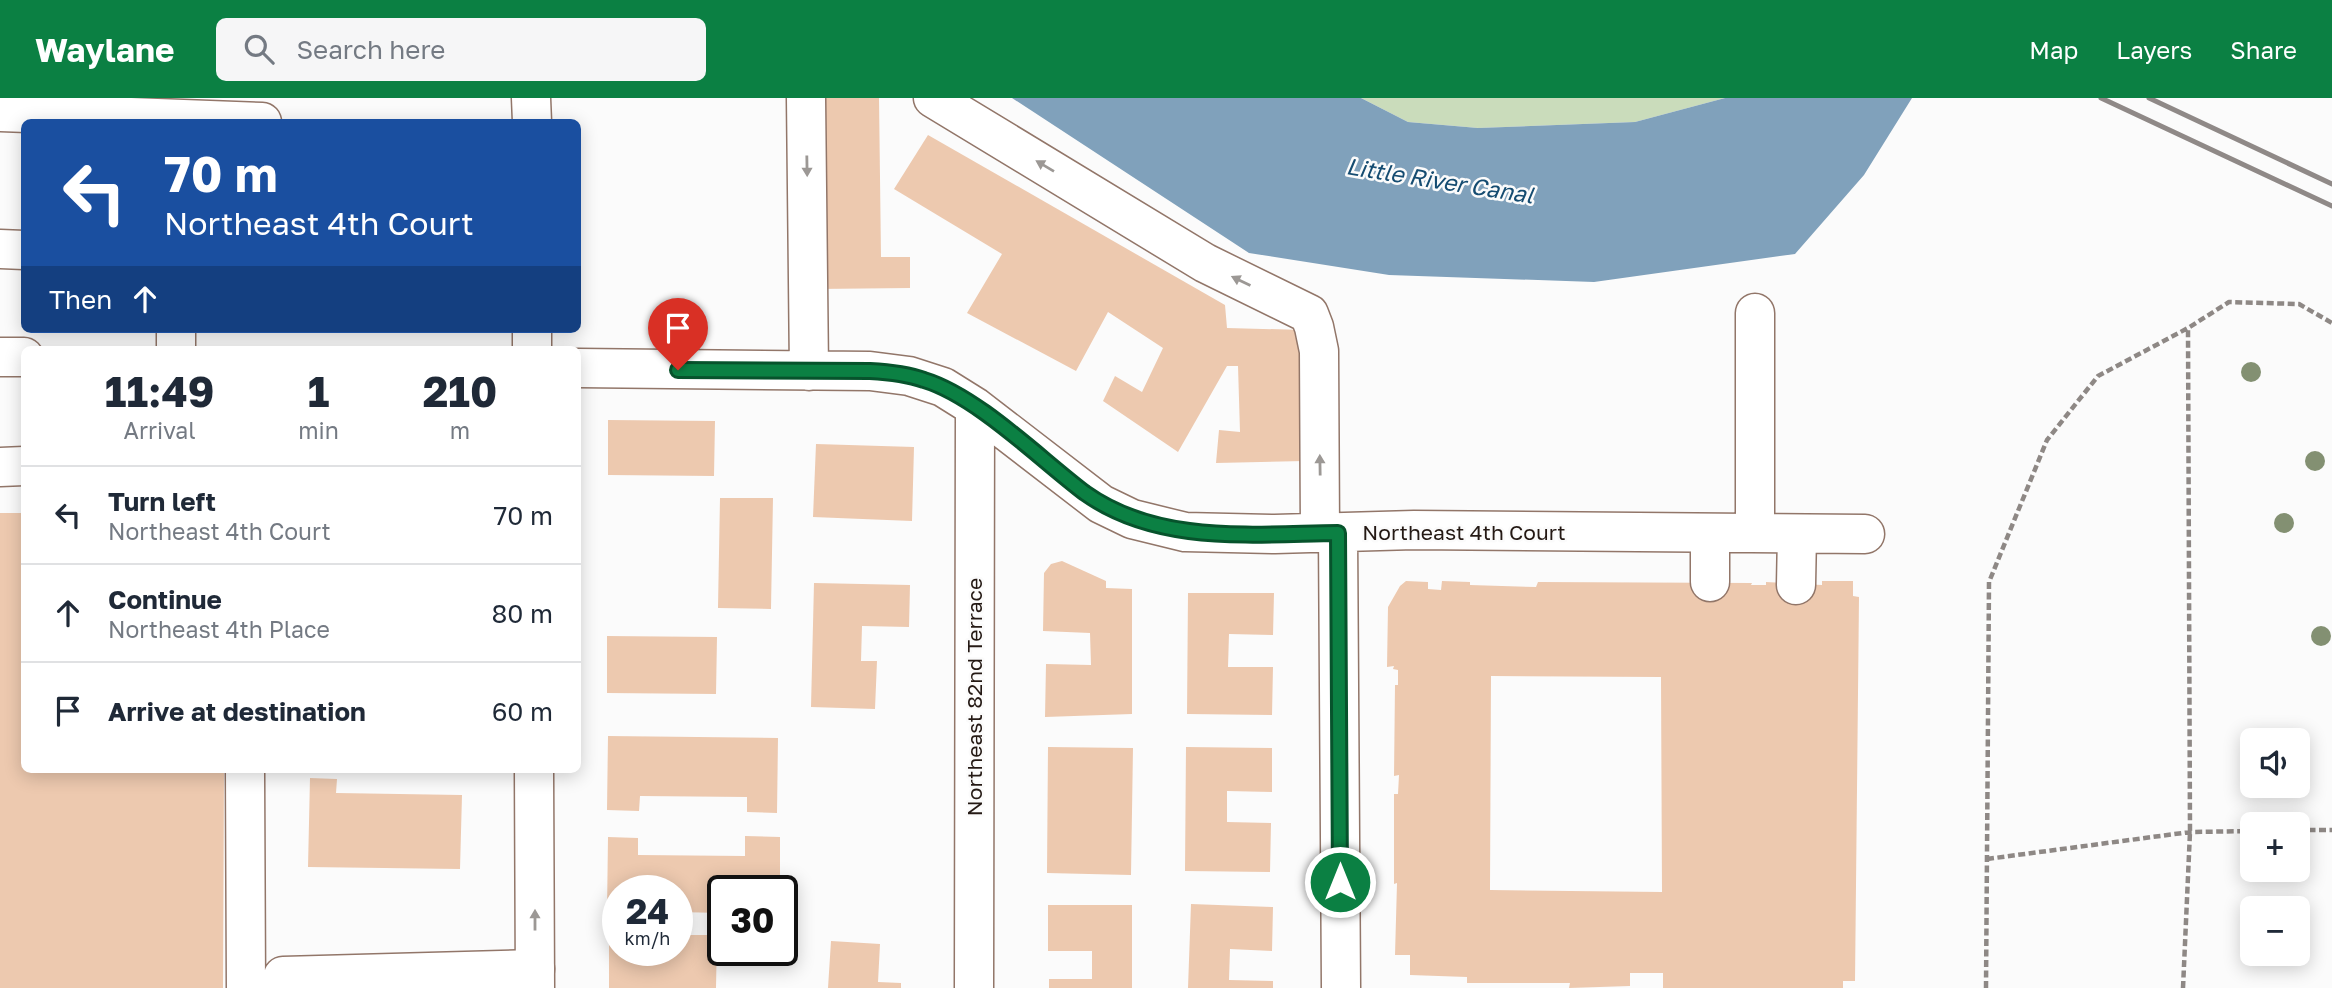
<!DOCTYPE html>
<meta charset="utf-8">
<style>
:root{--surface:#fff;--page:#f6f6f7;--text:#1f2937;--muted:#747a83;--line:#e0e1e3;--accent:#0b8043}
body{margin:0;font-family:"Golos Text",sans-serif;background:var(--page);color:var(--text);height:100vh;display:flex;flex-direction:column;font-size:26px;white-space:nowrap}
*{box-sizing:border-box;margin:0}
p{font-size:23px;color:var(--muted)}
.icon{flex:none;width:38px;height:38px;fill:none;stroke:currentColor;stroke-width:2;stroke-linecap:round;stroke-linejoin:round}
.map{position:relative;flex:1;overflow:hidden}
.sheet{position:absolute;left:21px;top:248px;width:560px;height:427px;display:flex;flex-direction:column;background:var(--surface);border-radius:10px;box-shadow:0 4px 18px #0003}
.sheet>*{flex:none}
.hud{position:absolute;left:21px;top:21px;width:560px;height:214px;border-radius:10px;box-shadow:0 4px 18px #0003;background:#1a4fa0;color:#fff;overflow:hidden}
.buttons{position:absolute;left:2240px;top:630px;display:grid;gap:14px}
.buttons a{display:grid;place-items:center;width:70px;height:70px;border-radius:10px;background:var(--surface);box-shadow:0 4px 18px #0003;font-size:35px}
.speed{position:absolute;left:602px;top:777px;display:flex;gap:14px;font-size:35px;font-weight:700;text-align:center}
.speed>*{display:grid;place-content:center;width:91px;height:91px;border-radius:50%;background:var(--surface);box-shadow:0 4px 18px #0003;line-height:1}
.speed small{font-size:18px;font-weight:400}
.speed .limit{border:4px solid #111;border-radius:10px;background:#fff;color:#111}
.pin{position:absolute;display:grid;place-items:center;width:60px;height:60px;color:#fff;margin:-72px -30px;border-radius:50% 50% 50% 0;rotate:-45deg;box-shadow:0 0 7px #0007}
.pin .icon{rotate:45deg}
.me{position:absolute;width:77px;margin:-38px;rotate:0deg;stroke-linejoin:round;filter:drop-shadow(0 0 5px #0008)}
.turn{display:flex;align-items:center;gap:24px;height:147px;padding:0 28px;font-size:32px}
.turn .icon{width:91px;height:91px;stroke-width:2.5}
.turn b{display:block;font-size:49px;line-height:60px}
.then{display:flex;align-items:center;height:66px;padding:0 28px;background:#0003;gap:14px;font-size:26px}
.eta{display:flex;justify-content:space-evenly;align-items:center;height:119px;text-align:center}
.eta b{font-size:42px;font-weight:700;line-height:49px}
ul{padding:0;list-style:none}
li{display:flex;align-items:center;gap:21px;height:98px;padding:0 28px;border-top:2px solid var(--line)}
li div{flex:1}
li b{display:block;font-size:26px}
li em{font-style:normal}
header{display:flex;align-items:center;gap:42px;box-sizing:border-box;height:98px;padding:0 35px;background:var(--accent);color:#fff}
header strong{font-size:33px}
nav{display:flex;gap:38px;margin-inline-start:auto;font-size:24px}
.search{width:490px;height:63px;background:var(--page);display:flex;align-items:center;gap:18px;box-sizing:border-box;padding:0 24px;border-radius:10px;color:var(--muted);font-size:26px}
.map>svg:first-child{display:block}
</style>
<header>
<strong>Waylane</strong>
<div class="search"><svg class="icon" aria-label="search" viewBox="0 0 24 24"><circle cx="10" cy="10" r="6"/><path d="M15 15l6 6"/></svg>Search here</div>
<nav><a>Map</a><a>Layers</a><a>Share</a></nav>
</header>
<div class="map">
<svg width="2332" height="890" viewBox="0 0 2332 890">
<rect width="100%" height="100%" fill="#fbfbfb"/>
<path fill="#cadcbb" d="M1361,0H1725L1635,24L1478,30L1408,24Z"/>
<path fill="#80a1bb" d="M1012,0H1361L1408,24L1478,30L1635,24L1725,0H1912L1864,77L1795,156L1594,184L1389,177L1249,155Z"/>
<path fill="#edc9af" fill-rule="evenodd" d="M814,0H879L881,159H910V190L817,191Z
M928,37L1225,207L1227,230L1304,232V363L1216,365L1219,332L1240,334L1238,268H1227L1178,354L1103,303L1115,278L1142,294L1163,250L1108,214L1076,273L967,215L1002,156L894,91Z
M608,322L715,323L714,378L608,377Z
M816,346L914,349L912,423L813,419Z
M720,400H773L771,511L718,510Z
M0,415H24V672H224L223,890H0Z
M1062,463L1106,483V490L1132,491V616L1045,619L1046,566L1091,567L1090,535L1043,533L1044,475L1051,466Z
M1406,483L1428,484V491L1441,492L1442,483L1470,484V487L1536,489L1538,484L1752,485L1751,487H1766V484L1822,487V483H1853V498L1859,499L1855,883H1843V890H1663V875H1630V888L1569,890L1570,885H1467V879L1410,877V857H1395L1397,785L1394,786V696H1398L1399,677L1394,678L1395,587H1398V572L1393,571L1394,568L1387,569L1388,509L1400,488ZM1491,578L1661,579L1662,794L1490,792Z
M814,485L910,487L909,529L862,528L861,563H877L875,611L811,609Z
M1188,495H1274L1273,537L1229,536L1228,569H1273L1272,617L1187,616Z
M607,538L717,539L716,596L607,595Z
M608,638L778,640L777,715L747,714V699L640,698L639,713L607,712Z
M1048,649L1133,650L1131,777L1047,775Z
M1186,649L1272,650V694L1227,693V724L1271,725L1270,774L1185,773Z
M310,680L337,681L336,695L462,697L460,771L308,769Z
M745,738L780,739V793H723V815L677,814V793H618V813H607L608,739L638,740V757L745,758Z
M1191,806L1273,809L1272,853L1230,851L1229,882L1273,883V890H1188Z
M1048,807H1132V890H1049V881H1092V853H1048Z
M609,837H618V852H677V837H717L716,890H609Z
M831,843L880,846L878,884L901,885V890H828Z"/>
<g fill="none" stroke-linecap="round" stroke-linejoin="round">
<g stroke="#927669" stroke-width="41">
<path id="minor" d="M806,0L809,273
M933,0L1205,165L1309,216L1314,229L1319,253L1320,435
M0,14L262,24
M0,151L24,152
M176,252V231
M0,259H24
M578,270L870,273L909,278L943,289L975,309L1101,406L1132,421L1185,434L1275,436L1414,432L1865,436
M0,369L24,368
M1338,435L1341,890
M1710,435V484
M1755,435V215
M1796,487L1797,436
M245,672L246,890
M283,890V878L535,871
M974,890L975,309"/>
</g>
<g stroke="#927669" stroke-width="41">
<path id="major" d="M531,0L532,24
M532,231V252
M534,672L535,890"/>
</g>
<path stroke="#8e8885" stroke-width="4.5" stroke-dasharray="7 3.5" stroke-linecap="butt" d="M2298,732H2332
M1987,761L2190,734L2252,733
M1986,890L1989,484L2047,342L2098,278L2188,230L2229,204L2299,206L2332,225
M2183,890L2190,734L2188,230"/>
<use href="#minor" stroke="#fff" stroke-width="38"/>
<use href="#major" stroke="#fff" stroke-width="38"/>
<path stroke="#8f8987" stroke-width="5" d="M2101,0L2332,108
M2149,0L2332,86"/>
</g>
<g fill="#839072">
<circle cx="2251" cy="274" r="10"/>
<circle cx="2315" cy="363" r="10"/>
<circle cx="2284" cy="425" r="10"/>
<circle cx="2321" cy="538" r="10"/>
</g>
<defs><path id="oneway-solid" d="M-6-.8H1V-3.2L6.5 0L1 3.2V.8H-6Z" transform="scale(1.75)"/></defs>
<g fill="#9c9895">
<use href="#oneway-solid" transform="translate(807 68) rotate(89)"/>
<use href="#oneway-solid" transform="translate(1045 68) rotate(-149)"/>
<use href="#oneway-solid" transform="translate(1241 183) rotate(-154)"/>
<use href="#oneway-solid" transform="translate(1320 367) rotate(-91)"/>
<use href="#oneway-solid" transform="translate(535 822) rotate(-90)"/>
</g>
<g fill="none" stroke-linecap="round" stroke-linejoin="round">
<g stroke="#07532c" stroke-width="18">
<path id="route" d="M678,272L870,273C888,274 907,276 924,282C977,298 1040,361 1085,395C1158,447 1252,436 1338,435L1340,784"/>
</g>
<use href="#route" stroke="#0b8043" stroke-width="12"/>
</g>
<g text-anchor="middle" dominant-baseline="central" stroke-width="5" stroke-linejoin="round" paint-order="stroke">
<g font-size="21" fill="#241914" stroke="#fbfbfb">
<text x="1464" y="434">Northeast 4th Court</text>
<text transform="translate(974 599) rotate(-90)">Northeast 82nd Terrace</text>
</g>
<g font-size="23" font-style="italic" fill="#154c71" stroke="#fbfbfb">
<text transform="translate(1440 82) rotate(9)">Little River Canal</text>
</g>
</g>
</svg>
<div class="buttons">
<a><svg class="icon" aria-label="sound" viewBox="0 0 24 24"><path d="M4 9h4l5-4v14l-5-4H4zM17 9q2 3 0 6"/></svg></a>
<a>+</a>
<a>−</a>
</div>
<div class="speed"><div>24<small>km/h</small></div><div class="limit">30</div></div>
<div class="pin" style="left:678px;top:272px;background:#d93025"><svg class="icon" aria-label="arrive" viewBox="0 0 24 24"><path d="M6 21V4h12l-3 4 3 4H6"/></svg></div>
<svg class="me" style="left:1340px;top:784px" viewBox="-20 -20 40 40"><circle r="17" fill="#0b8043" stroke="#fff" stroke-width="3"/><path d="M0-11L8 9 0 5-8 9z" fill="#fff"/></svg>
<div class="hud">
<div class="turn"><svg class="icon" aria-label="left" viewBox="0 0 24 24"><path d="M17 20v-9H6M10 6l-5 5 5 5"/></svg><div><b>70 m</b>Northeast 4th Court</div></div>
<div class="then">Then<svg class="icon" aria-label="ahead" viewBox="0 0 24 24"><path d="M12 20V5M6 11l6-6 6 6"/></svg></div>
</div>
<section class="sheet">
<div class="eta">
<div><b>11:49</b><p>Arrival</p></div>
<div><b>1</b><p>min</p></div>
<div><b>210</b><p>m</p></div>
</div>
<ul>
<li><svg class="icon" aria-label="left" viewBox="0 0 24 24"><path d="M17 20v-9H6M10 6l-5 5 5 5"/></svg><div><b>Turn left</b><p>Northeast 4th Court</p></div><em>70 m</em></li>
<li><svg class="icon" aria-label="ahead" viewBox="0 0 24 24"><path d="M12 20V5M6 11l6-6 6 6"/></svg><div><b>Continue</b><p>Northeast 4th Place</p></div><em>80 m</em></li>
<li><svg class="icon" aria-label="arrive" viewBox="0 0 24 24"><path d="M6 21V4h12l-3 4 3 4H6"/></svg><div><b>Arrive at destination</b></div><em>60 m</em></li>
</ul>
</section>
</div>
